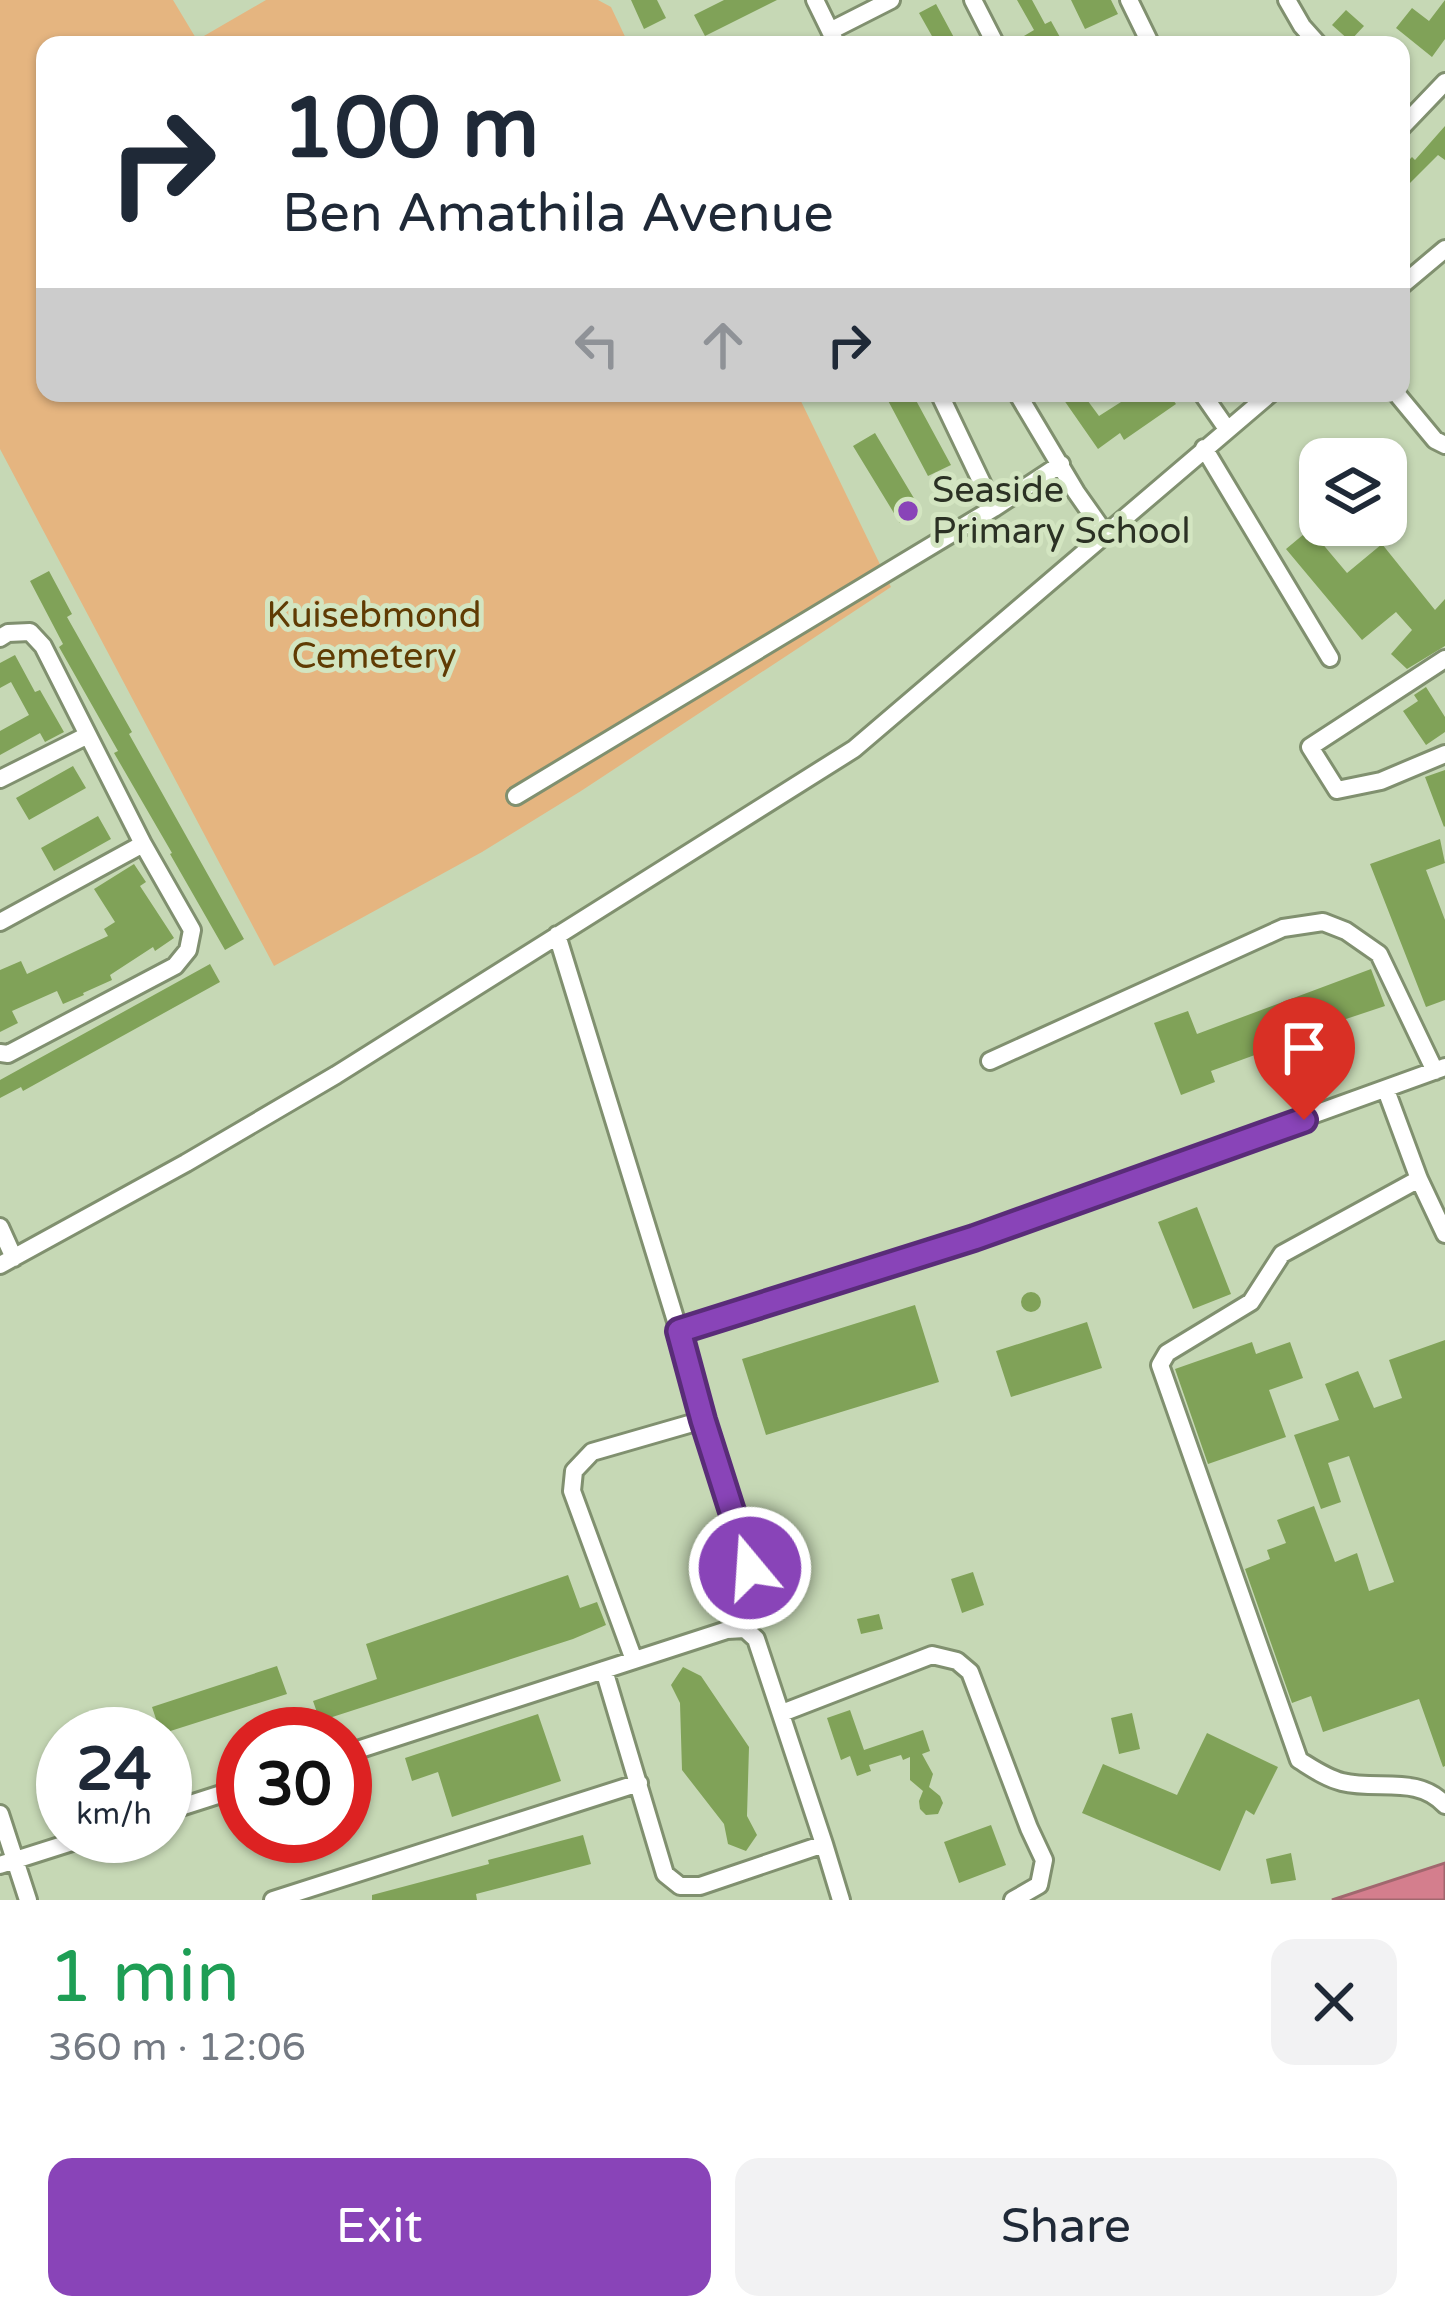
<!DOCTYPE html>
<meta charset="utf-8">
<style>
:root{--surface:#fff;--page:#f2f2f3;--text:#1f2937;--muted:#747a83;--accent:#8944b8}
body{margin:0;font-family:"Varela Round",sans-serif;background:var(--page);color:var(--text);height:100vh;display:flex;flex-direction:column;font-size:45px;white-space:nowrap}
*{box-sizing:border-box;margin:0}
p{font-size:39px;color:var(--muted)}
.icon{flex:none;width:66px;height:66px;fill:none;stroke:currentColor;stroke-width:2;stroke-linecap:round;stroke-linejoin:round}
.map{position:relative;height:1900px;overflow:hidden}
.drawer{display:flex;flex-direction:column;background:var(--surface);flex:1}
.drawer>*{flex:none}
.hud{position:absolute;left:36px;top:36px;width:1374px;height:366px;border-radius:24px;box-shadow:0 3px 9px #0004;background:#fff;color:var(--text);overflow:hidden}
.controls{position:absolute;left:1299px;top:438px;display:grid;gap:24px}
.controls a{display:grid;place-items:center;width:108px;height:108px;border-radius:24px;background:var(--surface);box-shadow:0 3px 9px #0004;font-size:60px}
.speed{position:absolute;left:36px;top:1707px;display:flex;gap:24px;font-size:60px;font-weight:700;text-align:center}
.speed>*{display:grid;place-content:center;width:156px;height:156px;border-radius:50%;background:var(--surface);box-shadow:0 3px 9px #0004;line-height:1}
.speed small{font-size:30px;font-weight:400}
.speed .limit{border:18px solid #d22;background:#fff;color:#111}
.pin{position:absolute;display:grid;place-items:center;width:102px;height:102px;color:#fff;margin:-123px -51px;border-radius:50% 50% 50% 0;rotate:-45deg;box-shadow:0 0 12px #0007}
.pin .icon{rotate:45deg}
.me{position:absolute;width:132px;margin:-66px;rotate:342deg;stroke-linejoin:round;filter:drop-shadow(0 0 9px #0008)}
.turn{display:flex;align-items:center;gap:42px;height:252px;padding:0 48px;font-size:54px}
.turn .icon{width:156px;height:156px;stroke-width:2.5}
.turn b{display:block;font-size:84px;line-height:102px}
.lanes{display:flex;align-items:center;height:114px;padding:0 48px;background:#0003;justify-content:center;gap:60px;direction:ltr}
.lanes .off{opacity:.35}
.round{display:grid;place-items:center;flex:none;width:126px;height:126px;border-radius:24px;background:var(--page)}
.head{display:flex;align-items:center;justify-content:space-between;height:204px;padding:0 48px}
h1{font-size:72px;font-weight:600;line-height:90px;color:#1e9e55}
.cta{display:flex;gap:24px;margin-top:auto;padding:24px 48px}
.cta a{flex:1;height:138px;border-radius:24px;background:var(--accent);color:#fff;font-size:48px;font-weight:600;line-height:138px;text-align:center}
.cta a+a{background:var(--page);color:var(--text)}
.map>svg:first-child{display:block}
</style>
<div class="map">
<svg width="1445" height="1900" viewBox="0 0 1445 1900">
<rect width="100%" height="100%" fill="#c6d8b5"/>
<path fill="#e5b580" d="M0,0H173L197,40L266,0H598L611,7L629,45H45V393H797L891,587L581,791L482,852L274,966L0,449Z"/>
<path fill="#d47e8d" stroke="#a1676e" stroke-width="3" d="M1445,1863V1900H1332Z"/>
<path fill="#80a258" d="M631,0H657L666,18L644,29Z
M724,0H777L705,36L694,15Z
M1017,0H1032L1045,24L1051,21L1061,39L1050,45H1009L1034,30Z
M1071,0H1111L1118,14L1085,29Z
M1445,0V39L1432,57L1396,28L1412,8L1429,21Z
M936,4L958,45H937L919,13Z
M1346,10L1364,26L1350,41L1332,25Z
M1445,126V160L1438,155L1403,190L1401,176L1404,173L1401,168L1412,157L1415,160Z
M884,393H912L951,465L928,476Z
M1059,393H1082L1099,416L1121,402L1115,393H1168L1176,404L1124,440L1120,433L1098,449Z
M875,433L921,510L900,523L853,446Z
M1310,529L1347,573L1382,544L1435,610L1445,599V646L1407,669L1391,654L1412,630L1396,612L1362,640L1286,549Z
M49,571L72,614L67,617L132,732L129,734L244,939L225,950L170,854L172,853L114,753L118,751L59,647L63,644L30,581Z
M15,655L35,692L40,690L64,732L45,742L40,733L0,755V731L29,715L11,682L0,688V663Z
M1426,687L1445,717V732L1426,745L1403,711L1418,701L1414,695Z
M73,766L86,788L29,820L16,798Z
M1445,770V826L1444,827L1425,777Z
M98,816L111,839L54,871L41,848Z
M1440,839L1445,863L1426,870L1445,920V1000L1426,1007L1370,864Z
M134,864L146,882L140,886L174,938L155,951L153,947L110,975L112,980L83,993L84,995L63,1004L57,991L12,1011L18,1023L0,1032V970L21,961L27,974L108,936L104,929L115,922L94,889Z
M210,964L220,982L23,1091L21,1087L0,1098V1080Z
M1371,969L1385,1006L1298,1035L1299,1039L1211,1071L1215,1082L1181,1095L1154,1023L1188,1011L1197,1034Z
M1197,1207L1231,1294L1193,1309L1158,1222Z
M1021 1302a10 10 0 1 1 20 0a10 10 0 1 1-20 0Z
M915,1305L939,1382L766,1435L742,1359Z
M1087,1322L1102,1368L1011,1397L996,1351Z
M1445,1340V1766L1443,1767L1419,1699L1323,1732L1311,1696L1292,1703L1245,1569L1270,1559L1267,1550L1286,1543L1277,1520L1314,1506L1335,1562L1357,1553L1369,1591L1394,1582L1349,1456L1328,1463L1341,1502L1321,1509L1294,1435L1339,1420L1325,1384L1358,1371L1374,1408L1402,1398L1389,1360Z
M1252,1342L1256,1354L1290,1342L1303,1378L1269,1390L1286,1437L1208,1464L1175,1369Z
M973,1572L984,1605L962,1613L951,1579Z
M568,1575L580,1608L597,1602L606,1625L573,1639L320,1721L313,1701L377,1679L366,1644Z
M879,1614L883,1629L861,1634L857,1619Z
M277,1666L287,1694L161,1734L152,1707Z
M683,1667L701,1676L749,1747L747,1816L757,1835L746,1851L728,1844L724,1824L682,1770L680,1703L671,1685Z
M850,1710L864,1750L923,1730L930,1751L922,1754L933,1774L929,1787L940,1796L943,1803L938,1814L926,1815L920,1809L919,1801L923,1791L910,1780V1757L903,1760L901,1755L869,1765L871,1771L857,1776L850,1756L841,1760L827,1718Z
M1132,1713L1140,1749L1119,1754L1111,1718Z
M538,1714L561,1781L452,1817L438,1772L412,1781L405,1758Z
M1207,1733L1278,1767L1254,1815L1246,1810L1220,1871L1082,1813L1103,1764L1177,1795Z
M991,1825L1006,1865L959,1883L944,1842Z
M583,1835L591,1864L476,1894L477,1900H372V1895L489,1864L488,1860Z
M1291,1853L1296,1880L1271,1884L1266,1859Z"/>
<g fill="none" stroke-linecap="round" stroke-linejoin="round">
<g stroke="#80906f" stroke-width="22">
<path id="minor" d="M815,0L837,45
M973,0L996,45
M1129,0L1151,45
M1287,0L1302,26L1319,45
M830,31L891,0
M1401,128L1445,82
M1401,286L1445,249
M939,393L994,508
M1017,393L1076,492L1107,536
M1202,393L1227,429
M1396,393L1435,440L1445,445
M1204,448L1330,658
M0,638L8,633L30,632L43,646L143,844L192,930L188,950L175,966L8,1054L0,1053
M1445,659L1310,747L1337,790L1381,781L1445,754
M0,779L88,735
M516,796L994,508L1061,464
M0,922L143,844
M557,935L679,1331
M990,1061L1283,928L1323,922L1346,931L1379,954L1435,1071
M1386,1090L1419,1179L1445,1234
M1419,1179L1282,1254L1251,1302L1167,1353L1160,1365L1299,1760C1312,1768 1326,1778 1342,1782C1378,1791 1418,1775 1445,1805
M0,1227L14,1258
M0,1265L186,1163L336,1075L854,749L1271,393
M750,1568L703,1420L679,1331L974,1237L1445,1067
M634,1660L572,1491L574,1471L592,1452L703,1420
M782,1713L932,1655L957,1661L970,1672L1029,1828L1044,1860L1039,1885L1013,1900
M345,1754L727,1630L745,1629L756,1639L824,1844L700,1886H680L665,1874L604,1670
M165,1812L243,1787
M0,1814L28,1900
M824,1844L841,1900
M0,1865L91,1836
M273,1900L639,1783"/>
</g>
<use href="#minor" stroke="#fff" stroke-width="16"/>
</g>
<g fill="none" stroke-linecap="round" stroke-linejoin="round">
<g stroke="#592c78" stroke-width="30">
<path id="route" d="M750,1568L703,1420L679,1331L974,1238L1304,1120"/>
</g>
<use href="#route" stroke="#8944b8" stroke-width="21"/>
</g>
<circle fill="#8944b8" stroke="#d3e5c1" stroke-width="4.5" cx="908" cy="511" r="12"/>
<g text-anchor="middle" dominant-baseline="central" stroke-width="10" stroke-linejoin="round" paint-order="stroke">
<g font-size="36" fill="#2b3124" stroke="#d3e5c1" text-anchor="start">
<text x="932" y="490">Seaside<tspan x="932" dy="41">Primary School</tspan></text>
</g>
<g font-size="36" fill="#603b03" stroke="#d3e5c1">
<text x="374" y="615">Kuisebmond<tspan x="374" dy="41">Cemetery</tspan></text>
</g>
</g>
</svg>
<div class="controls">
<a><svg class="icon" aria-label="layers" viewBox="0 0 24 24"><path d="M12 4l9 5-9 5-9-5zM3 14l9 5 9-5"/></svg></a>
</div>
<div class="speed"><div>24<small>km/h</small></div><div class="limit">30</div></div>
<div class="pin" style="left:1304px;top:1120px;background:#d93025"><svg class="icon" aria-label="arrive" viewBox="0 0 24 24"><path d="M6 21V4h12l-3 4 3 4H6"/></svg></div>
<svg class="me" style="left:750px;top:1568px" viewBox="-20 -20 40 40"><circle r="17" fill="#8944b8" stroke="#fff" stroke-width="3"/><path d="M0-11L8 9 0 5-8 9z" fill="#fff"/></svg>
<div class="hud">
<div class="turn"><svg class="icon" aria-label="right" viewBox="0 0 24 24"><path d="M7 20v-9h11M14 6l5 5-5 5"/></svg><div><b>100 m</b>Ben Amathila Avenue</div></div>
<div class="lanes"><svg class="icon off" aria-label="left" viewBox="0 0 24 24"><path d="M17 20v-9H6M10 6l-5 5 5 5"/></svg><svg class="icon off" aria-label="ahead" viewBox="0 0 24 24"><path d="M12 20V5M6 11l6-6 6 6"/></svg><svg class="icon" aria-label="right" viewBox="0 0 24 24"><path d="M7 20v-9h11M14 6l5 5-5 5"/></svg></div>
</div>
</div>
<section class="drawer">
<div class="head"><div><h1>1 min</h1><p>360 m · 12:06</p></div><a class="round"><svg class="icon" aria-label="close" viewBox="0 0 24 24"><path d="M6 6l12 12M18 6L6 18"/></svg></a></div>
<div class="cta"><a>Exit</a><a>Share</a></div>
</section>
